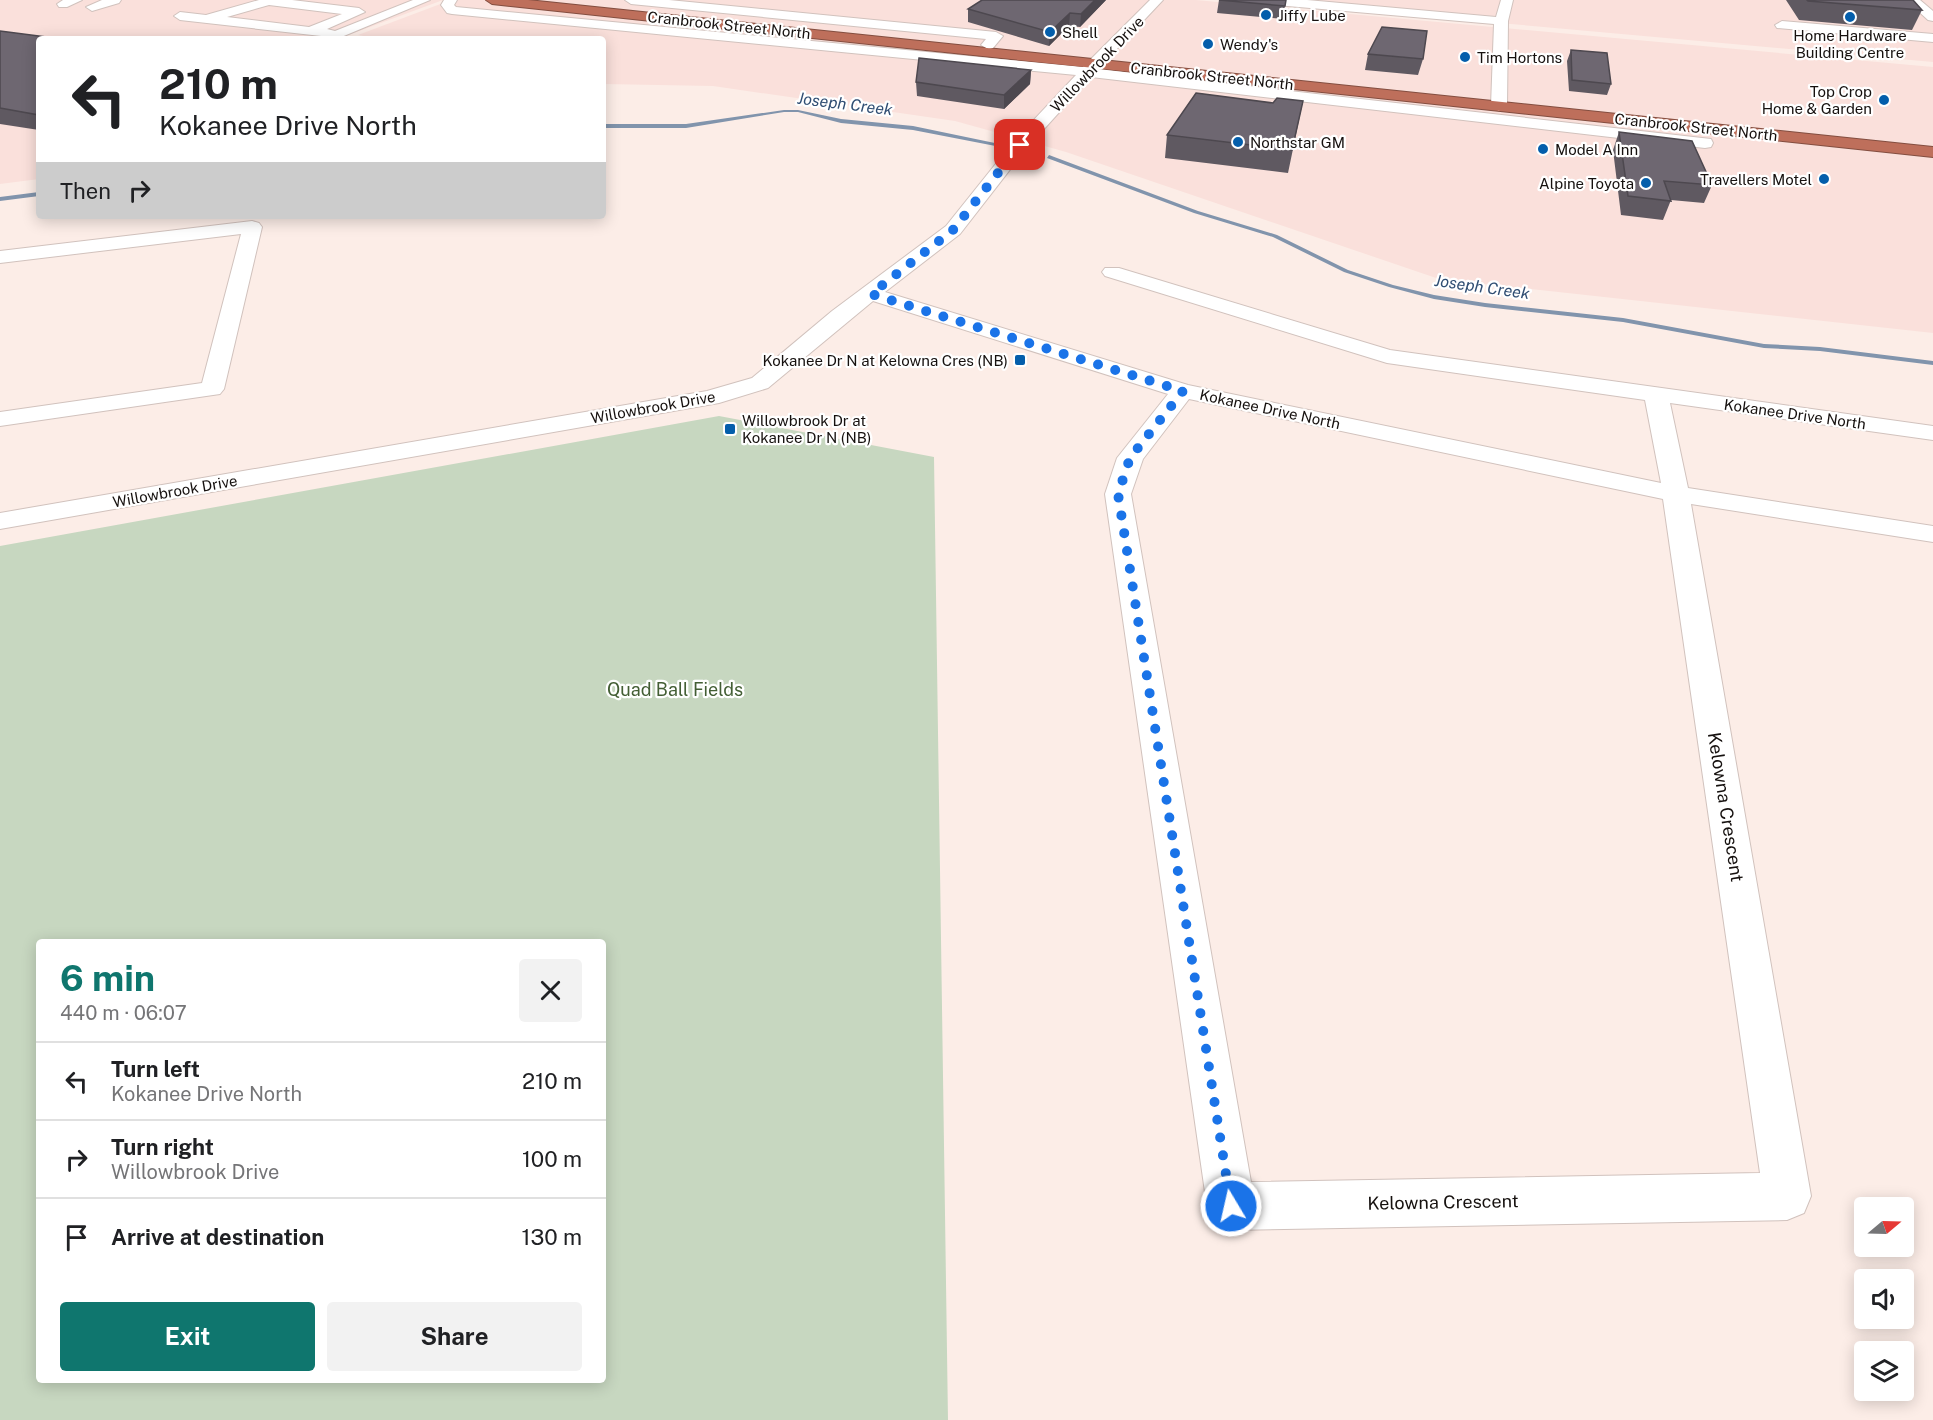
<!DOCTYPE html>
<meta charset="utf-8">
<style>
:root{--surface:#fff;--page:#f2f2f2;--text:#202124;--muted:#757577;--line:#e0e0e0;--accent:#0f766e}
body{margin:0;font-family:"Public Sans",sans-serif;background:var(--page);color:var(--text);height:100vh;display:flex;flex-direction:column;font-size:22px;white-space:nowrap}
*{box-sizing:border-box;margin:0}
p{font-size:20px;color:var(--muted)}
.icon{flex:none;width:33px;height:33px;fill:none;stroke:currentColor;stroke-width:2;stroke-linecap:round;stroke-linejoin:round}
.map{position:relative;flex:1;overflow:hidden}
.sheet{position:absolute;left:36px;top:939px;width:570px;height:444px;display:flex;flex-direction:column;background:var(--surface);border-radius:6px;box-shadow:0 3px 15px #0003}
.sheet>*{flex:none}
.guide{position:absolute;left:36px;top:36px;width:570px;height:183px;border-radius:6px;box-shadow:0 3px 15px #0003;background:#fff;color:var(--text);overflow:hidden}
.needle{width:39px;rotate:71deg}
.buttons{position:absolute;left:1854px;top:1197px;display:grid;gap:12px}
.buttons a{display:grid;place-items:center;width:60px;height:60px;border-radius:6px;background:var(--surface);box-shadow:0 3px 15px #0003;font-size:30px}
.pin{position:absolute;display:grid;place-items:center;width:51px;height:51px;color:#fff;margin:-26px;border-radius:12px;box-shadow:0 3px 9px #0006}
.me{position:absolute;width:66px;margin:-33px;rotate:351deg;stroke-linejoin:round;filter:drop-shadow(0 0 4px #0008)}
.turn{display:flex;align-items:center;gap:21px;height:126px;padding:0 24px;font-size:27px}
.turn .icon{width:78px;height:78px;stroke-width:2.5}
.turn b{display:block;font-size:42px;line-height:51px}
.then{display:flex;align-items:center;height:57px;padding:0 24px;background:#0003;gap:12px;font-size:22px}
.round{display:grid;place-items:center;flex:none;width:63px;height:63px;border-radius:6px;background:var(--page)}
.headline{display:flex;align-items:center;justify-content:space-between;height:102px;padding:0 24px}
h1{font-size:36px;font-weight:700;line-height:45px;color:var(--accent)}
.primary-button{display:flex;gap:12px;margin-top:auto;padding:12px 24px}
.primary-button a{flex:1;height:69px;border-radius:6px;background:var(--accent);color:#fff;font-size:24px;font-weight:700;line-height:69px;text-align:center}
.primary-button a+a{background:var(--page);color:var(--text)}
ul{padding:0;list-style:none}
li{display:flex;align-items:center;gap:18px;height:78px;padding:0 24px;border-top:2px solid var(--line)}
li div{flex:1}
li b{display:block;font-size:22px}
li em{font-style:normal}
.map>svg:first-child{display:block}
</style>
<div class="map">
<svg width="1933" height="1420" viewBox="0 0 1933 1420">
<rect width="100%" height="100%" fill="#fcede7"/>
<path fill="#fae0db" d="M0,0H443L343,37L354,39H39V179L0,184Z
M451,0H1196L1933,67V333L1439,279L1066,152L955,121L713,86L603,84V39H383L358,35Z
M1238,0H1933V62L1511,24Z"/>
<path fill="#c7d7c0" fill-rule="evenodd" d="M719,416L934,457L948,1420H0V546ZM39,942H603V1380H39Z"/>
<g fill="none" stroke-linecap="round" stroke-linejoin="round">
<path fill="#8194ac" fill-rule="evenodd" d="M784,110H798L841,119L913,126L1014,147L1011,149L913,130L841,123L798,112H784L686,128H603V124H686Z
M1049,155L1198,211L1277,235L1348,270L1393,285L1434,295L1485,303L1623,318L1764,344L1820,347L1933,361V365L1820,351L1764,348L1623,322L1485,307L1434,299L1389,287L1344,272L1273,237L1194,213L1047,158Z
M39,192V196L0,201V197Z"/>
<g stroke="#d1c2bd" stroke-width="2">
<path id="minor" d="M63,0H82L67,7H59L57,4Z
M102,0H121L119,3L92,11L86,7Z
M259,0H292L359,8L365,12L327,29L335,31L413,0H430L339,38L180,20L174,16L180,12L206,15ZM269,5L342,14L309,27L227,17Z
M444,0H457L454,5L456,7L1083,67L1150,0H1163L1098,69L1711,139L1713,143L1711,147L1705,148L1091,77L1026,149L960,234L885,292L1188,385L1661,483L1645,400L1387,363L1105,276L1102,272L1105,268H1119L1390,350L1933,426V440L1670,403L1688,488L1933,526V542L1691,504L1811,1196L1804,1213L1787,1220L1231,1230L1214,1223L1207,1206L1105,494L1117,458L1168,394L873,301L768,388L719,403L0,529V513L707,391L752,378L832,311L946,226L1014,141L1076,75L452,14L447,13L441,5ZM1189,399L1663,499L1760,1173L1251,1182L1131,494L1143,459Z
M625,0H669L996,32L1003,36L993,48L988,49L981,45L986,39L631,4Z
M1259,0H1307L1496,17L1501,0H1513L1508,21L1507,106L1499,111L1491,106L1494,24L1265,4Z
M1906,0H1920L1933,11V21L1928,20Z
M1782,21L1933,34V42L1777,28L1775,25Z
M252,221L259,223L262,227L224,389L220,394L0,426V412L202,383L241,234L0,263V251Z"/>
</g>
<g stroke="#834e40" stroke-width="2">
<path id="highway" d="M486,0H528L1933,147V157L492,4Z"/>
</g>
<use href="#minor" fill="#fff" fill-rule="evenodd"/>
<use href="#highway" fill="#be6f5b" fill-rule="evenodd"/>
</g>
<path fill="#5f5961" d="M1106,0L1080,27L1069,26L1049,46L968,22V9Z
M1219,0H1286L1283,19L1217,13Z
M1786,0H1913L1922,10L1912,30L1799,20Z
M0,31L39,39V130L0,124Z
M1571,50L1611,84L1607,95L1569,91L1567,61Z
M1368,54L1423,59L1418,75L1365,70Z
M1031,70L1030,84L1004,109L917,96L916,82Z
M1303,101L1288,173L1165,158L1167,135L1273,103Z
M1619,132L1712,185L1704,203L1671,200L1663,220L1621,215L1613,150Z"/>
<path fill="#4d484f" d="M1095,0H1106L1080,27L1081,14Z
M1070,13L1069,26L1049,46L1050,32Z
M1031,70L1030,84L1004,109V95Z"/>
<path fill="#6e6771" stroke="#4d484f" stroke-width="1.5" d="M982,0H1095L1081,14L1070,13L1050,32L968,9Z
M1219,0H1286L1285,6Z
M1807,0H1913L1922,10L1808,1Z
M1382,27L1427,31L1423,59L1368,54Z
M0,31L62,39H39V115L0,108Z
M1571,50L1607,53L1611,84L1572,80Z
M919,58L1031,70L1004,95L916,82Z
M1196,93L1273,103L1277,98L1303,101L1292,150L1167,135Z
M1619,132L1692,141L1712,185L1664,181L1671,201L1628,196Z"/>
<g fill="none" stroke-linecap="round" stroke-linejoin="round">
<path stroke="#1a73e8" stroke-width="10" stroke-dasharray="0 18" d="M1020,145L953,230L871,294L1183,391L1130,458L1118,494L1231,1206"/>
</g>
<g fill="#045eab" stroke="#fff" stroke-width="2">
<circle cx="1266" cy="15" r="6"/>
<circle cx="1850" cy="17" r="6"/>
<circle cx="1050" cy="32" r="6"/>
<circle cx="1208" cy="44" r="6"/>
<circle cx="1465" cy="57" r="6"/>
<circle cx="1884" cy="100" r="6"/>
<circle cx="1238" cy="142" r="6"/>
<circle cx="1543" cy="149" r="6"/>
<circle cx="1824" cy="179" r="6"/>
<circle cx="1646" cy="183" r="6"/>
<rect x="1014" y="354" width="12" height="12" rx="3"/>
<rect x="724" y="423" width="12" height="12" rx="3"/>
</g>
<g text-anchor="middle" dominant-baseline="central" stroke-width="4.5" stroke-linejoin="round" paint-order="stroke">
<g font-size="15" fill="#16110f" stroke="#fff" text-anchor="start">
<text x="1278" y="15">Jiffy Lube</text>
<text x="1062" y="32">Shell</text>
<text x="1850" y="35" text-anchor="middle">Home Hardware<tspan x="1850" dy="17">Building Centre</tspan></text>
<text x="1220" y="44">Wendy's</text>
<text x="1477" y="57">Tim Hortons</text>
<text x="1872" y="91" text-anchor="end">Top Crop<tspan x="1872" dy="17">Home &amp; Garden</tspan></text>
<text x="1250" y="142">Northstar GM</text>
<text x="1555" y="149">Model A Inn</text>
<text x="1812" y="179" text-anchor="end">Travellers Motel</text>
<text x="1634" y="183" text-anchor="end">Alpine Toyota</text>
<text x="1008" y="360" text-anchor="end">Kokanee Dr N at Kelowna Cres (NB)</text>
<text x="742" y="420">Willowbrook Dr at<tspan x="742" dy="17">Kokanee Dr N (NB)</tspan></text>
</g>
<g font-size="15" fill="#16110f" stroke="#fff">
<text transform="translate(729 25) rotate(6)">Cranbrook Street North</text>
<text transform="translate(1097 64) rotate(-46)">Willowbrook Drive</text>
<text transform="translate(1212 76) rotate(6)">Cranbrook Street North</text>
<text transform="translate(1696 127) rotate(6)">Cranbrook Street North</text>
<text transform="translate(653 407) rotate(-10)">Willowbrook Drive</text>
<text transform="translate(1270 409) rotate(12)">Kokanee Drive North</text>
<text transform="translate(1795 414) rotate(8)">Kokanee Drive North</text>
<text transform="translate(175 491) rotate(-10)">Willowbrook Drive</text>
</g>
<g font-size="16" font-style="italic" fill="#304e73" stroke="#fff">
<text transform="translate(845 104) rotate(7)">Joseph Creek</text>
<text transform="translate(1482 287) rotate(8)">Joseph Creek</text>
</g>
<g font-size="18" fill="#435e34" stroke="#fff">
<text x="675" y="689">Quad Ball Fields</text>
</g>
<g font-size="18" fill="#16110f" stroke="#fff">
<text transform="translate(1726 807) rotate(81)">Kelowna Crescent</text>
<text transform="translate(1443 1202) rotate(-1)">Kelowna Crescent</text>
</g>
</g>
</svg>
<div class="buttons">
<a><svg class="needle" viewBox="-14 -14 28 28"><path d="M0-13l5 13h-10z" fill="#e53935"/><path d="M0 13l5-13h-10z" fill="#757577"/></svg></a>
<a><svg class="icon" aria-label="sound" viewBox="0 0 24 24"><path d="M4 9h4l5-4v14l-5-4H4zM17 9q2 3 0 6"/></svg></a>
<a><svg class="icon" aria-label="layers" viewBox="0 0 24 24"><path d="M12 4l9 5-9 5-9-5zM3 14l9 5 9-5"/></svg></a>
</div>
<div class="pin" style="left:1020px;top:145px;background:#d93025"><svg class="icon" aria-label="arrive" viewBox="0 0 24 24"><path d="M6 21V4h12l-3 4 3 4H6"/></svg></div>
<svg class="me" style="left:1231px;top:1206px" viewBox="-20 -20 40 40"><circle r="17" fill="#1a73e8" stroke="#fff" stroke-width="3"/><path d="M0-11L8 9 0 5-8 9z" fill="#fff"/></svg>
<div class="guide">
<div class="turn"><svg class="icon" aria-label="left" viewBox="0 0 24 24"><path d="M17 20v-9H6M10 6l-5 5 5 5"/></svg><div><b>210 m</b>Kokanee Drive North</div></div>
<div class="then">Then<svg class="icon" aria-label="right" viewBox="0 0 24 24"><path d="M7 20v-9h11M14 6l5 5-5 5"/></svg></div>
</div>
<section class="sheet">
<div class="headline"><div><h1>6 min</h1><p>440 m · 06:07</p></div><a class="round"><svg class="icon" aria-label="close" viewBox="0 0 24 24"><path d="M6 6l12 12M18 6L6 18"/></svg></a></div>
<ul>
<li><svg class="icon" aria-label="left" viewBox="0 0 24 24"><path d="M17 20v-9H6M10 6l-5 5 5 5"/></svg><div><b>Turn left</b><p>Kokanee Drive North</p></div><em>210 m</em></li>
<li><svg class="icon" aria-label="right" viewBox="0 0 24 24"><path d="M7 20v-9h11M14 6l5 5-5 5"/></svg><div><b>Turn right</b><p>Willowbrook Drive</p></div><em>100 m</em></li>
<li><svg class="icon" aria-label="arrive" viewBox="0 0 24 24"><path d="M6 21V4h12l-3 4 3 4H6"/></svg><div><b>Arrive at destination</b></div><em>130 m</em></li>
</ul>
<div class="primary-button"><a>Exit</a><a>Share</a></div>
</section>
</div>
